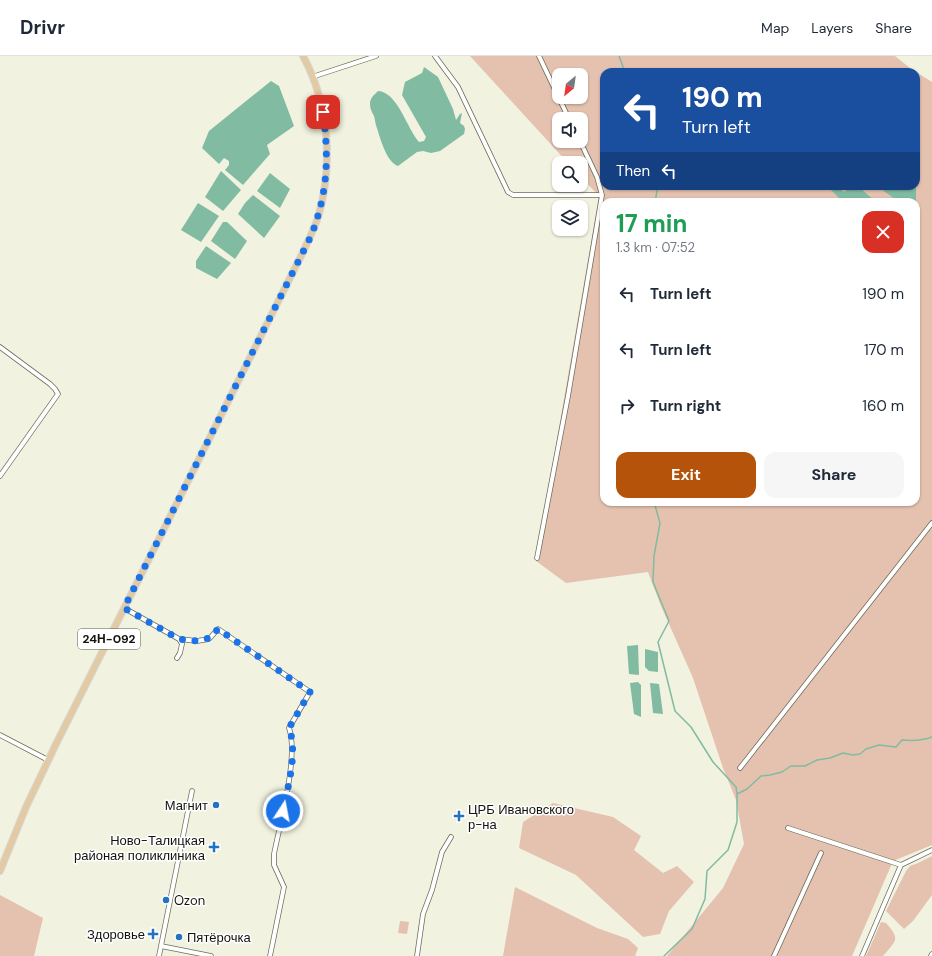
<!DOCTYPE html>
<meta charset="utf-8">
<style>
:root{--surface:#fff;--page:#f6f6f7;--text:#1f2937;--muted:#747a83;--line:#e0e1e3;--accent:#b45309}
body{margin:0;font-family:"DM Sans",sans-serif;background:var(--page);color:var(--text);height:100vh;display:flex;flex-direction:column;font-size:15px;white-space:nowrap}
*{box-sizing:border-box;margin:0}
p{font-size:13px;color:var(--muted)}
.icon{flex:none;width:22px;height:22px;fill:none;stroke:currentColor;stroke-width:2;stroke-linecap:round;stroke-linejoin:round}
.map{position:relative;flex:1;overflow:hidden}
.drawer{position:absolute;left:600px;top:142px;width:320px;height:308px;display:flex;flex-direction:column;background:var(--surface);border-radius:12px;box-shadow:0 1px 3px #0004}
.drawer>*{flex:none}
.guide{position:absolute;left:600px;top:12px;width:320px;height:122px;border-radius:12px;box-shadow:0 1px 3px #0004;background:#1a4fa0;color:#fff;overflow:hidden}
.needle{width:26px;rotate:209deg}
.buttons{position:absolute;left:552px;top:12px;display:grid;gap:8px}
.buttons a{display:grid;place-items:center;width:36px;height:36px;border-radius:8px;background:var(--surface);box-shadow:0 1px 3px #0004;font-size:20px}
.pin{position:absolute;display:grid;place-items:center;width:34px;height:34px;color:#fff;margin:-17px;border-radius:8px;box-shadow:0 2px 6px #0006}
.me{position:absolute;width:44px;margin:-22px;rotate:11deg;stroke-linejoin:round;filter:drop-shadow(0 0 3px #0008)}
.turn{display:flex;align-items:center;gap:14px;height:84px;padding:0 16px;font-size:18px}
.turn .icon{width:52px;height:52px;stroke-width:2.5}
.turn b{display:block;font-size:28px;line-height:34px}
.then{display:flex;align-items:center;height:38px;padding:0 16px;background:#0003;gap:8px;font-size:15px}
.round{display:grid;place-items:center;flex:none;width:42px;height:42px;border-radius:12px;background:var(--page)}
.headline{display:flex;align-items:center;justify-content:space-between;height:68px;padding:0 16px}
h1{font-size:24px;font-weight:700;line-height:30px;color:#1e9e55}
.button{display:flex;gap:8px;margin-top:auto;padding:8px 16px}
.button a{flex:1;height:46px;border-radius:12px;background:var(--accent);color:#fff;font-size:16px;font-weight:700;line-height:46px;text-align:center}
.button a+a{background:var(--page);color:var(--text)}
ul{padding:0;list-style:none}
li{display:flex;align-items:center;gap:12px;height:56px;padding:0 16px}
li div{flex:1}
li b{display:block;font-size:15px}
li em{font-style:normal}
header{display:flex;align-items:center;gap:24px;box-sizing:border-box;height:56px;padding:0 20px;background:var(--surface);border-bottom:1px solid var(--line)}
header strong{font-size:19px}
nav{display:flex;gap:22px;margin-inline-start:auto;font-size:14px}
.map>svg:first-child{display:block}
</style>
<header>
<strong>Drivr</strong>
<nav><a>Map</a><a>Layers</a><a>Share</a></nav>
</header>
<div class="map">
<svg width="932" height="900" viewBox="0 0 932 900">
<rect width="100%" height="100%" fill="#f1f2df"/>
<path fill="#e4c2af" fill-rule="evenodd" d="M470,0H895L915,16H604V130H916V16L932,26V789L893,805L852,900H667L723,832L744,788L736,744L723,712L693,622L661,550L648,516L566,527L536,505L599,140L581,121V107H568ZM559,19H581V41H559ZM559,63H581V85H559ZM604,146H916V446H604Z
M553,747L613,761L641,780L634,794L663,817L677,810L694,826L669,855L660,878L643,881L576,819L519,792L523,766Z
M932,800V839L913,865L904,873L886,855L906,815L910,810L918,807Z
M515,831L597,872L628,883L638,892L635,900H503Z
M0,839L43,862L34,900H0Z
M400,865L409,866L407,878L398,877Z
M881,866L886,867C901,884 896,884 883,900H866Z"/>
<path fill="#81bba2" d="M424,11L438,21L453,53L456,64L460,58L462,57L460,67L464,70L465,73L464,78L440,95L431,97L423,95L417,96L398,110C386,106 380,81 376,69C375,66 375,63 374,60C372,56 370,53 370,48C370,42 374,39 378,35C398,36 407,73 419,86L424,85L426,81L402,39L405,26L422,17Z
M271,25L279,30L294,70L267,89L270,98L243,129L225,114L229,109V105L224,102L219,108L202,92L209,75Z
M221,115L241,134L223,155L205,141Z
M270,117L290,133L280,152L257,135Z
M848,130H858L876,146H843L829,132L834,131L845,136Z
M877,130H916V146H899Z
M253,139L280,160L264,182L238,158L245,147Z
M198,147L219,160L201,186L181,174Z
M223,166H227L247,185L235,203L211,185Z
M206,190L231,207L217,223L196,212V205Z
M638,589L639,619L629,618L627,590Z
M645,593L658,596V616L649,615L645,611Z
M638,626L641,629V661L634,658L630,627Z
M650,627L659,628L663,658L653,657Z"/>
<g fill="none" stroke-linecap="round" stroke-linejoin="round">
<path stroke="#81bba2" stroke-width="1.5" d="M619,0L625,16
M655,146L658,130
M654,446L660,467L654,500L653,526L669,565L658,586L675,655L691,671L713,706L736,731L737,738V766L728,794L707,815L705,843L692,873L664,900
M737,738L747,733L761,720L770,719L782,716L791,710H805L817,704L830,702L843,697L853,699L860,698L866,693L879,689L896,691L902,684C913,685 922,685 932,681"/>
<g stroke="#6c6c5b" stroke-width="5.5">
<path id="street" d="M435,0L458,31L508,136L513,139H602
M539,0L569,63
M312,21L376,0
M0,291L50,328L55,333L58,338L0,420
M537,502L568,340L602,139L597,121L580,85
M124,552L179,583L182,588L180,597L177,602
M179,583L197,585L209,583L218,573L310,636L289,672C299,700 280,767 274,798V809L284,831L270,900
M0,679L48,704
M740,712L932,467
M788,772L901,809
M161,890L211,900
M159,900L192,735
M417,900L423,858L432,834L442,796L451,781
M774,900L821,797
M862,900L901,809L932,794
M931,900L932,898"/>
</g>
<g stroke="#d9d9d8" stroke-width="8">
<path id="primary" d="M0,815L26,751L58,684L302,198C308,185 315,172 319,158C333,107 329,48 303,0"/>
</g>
<use href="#street" stroke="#fff" stroke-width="4"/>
<use href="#primary" stroke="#e1caa4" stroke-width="6"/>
</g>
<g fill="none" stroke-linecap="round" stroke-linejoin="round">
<path stroke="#1a73e8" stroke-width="7" stroke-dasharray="0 12.6" d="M283,755C288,730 298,696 289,672L310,636L218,573L209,582L197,585L179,583L124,552L311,180C328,136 329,102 323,56"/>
</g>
<g fill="#2473c2" stroke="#fff" stroke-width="1.5">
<circle cx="216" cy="749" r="4"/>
<path d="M457 754h4v4h4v4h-4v4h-4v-4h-4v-4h4z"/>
<path d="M212 785h4v4h4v4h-4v4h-4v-4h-4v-4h4z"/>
<circle cx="166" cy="844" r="4"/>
<path d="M151 872h4v4h4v4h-4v4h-4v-4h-4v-4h4z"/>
<circle cx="179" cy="881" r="4"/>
</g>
<g text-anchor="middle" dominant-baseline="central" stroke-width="3" stroke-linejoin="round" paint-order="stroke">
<rect fill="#fff" stroke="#5a5a56" stroke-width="1" x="78" y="573" width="62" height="20" rx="3"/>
<g font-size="12" font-weight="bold" fill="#13130d">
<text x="109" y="583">24Н-092</text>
</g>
<g font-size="13" fill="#13130d" stroke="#fff" text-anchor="end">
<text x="208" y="749">Магнит</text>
<text x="468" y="753" text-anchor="start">ЦРБ Ивановского<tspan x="468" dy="15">р-на</tspan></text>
<text x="205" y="784">Ново-Талицкая<tspan x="205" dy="15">районая поликлиника</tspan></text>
<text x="174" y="844" text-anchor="start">Ozon</text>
<text x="145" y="878">Здоровье</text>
<text x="187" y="881" text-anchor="start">Пятёрочка</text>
</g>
</g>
</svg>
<div class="buttons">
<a><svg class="needle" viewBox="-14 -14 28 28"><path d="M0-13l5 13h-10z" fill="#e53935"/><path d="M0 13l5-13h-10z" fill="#747a83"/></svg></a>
<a><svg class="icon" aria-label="sound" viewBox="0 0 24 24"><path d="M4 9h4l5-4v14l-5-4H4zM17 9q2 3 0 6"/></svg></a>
<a><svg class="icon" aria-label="search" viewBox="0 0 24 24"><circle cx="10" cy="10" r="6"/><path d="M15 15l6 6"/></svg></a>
<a><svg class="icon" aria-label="layers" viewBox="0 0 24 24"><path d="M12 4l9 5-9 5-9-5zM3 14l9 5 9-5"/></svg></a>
</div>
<div class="pin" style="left:323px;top:56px;background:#d93025"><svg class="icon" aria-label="arrive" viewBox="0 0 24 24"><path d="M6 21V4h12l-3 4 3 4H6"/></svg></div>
<svg class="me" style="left:283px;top:755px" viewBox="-20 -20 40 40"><circle r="17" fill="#1a73e8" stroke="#fff" stroke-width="3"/><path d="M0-11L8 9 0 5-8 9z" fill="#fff"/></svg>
<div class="guide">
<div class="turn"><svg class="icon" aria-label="left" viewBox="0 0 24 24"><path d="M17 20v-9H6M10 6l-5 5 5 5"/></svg><div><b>190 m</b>Turn left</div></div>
<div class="then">Then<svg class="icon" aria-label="left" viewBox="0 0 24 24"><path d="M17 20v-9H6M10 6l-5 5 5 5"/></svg></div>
</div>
<section class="drawer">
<div class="headline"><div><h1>17 min</h1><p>1.3 km · 07:52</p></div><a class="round" style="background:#d93025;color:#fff"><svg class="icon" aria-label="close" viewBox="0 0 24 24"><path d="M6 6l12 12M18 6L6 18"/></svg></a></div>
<ul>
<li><svg class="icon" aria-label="left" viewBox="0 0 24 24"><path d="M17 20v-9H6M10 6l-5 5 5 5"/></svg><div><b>Turn left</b></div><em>190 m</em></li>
<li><svg class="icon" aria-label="left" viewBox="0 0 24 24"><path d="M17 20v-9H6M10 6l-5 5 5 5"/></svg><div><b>Turn left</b></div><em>170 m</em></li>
<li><svg class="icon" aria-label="right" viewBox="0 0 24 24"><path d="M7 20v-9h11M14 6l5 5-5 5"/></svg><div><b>Turn right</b></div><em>160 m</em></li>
</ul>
<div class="button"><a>Exit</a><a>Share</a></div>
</section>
</div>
